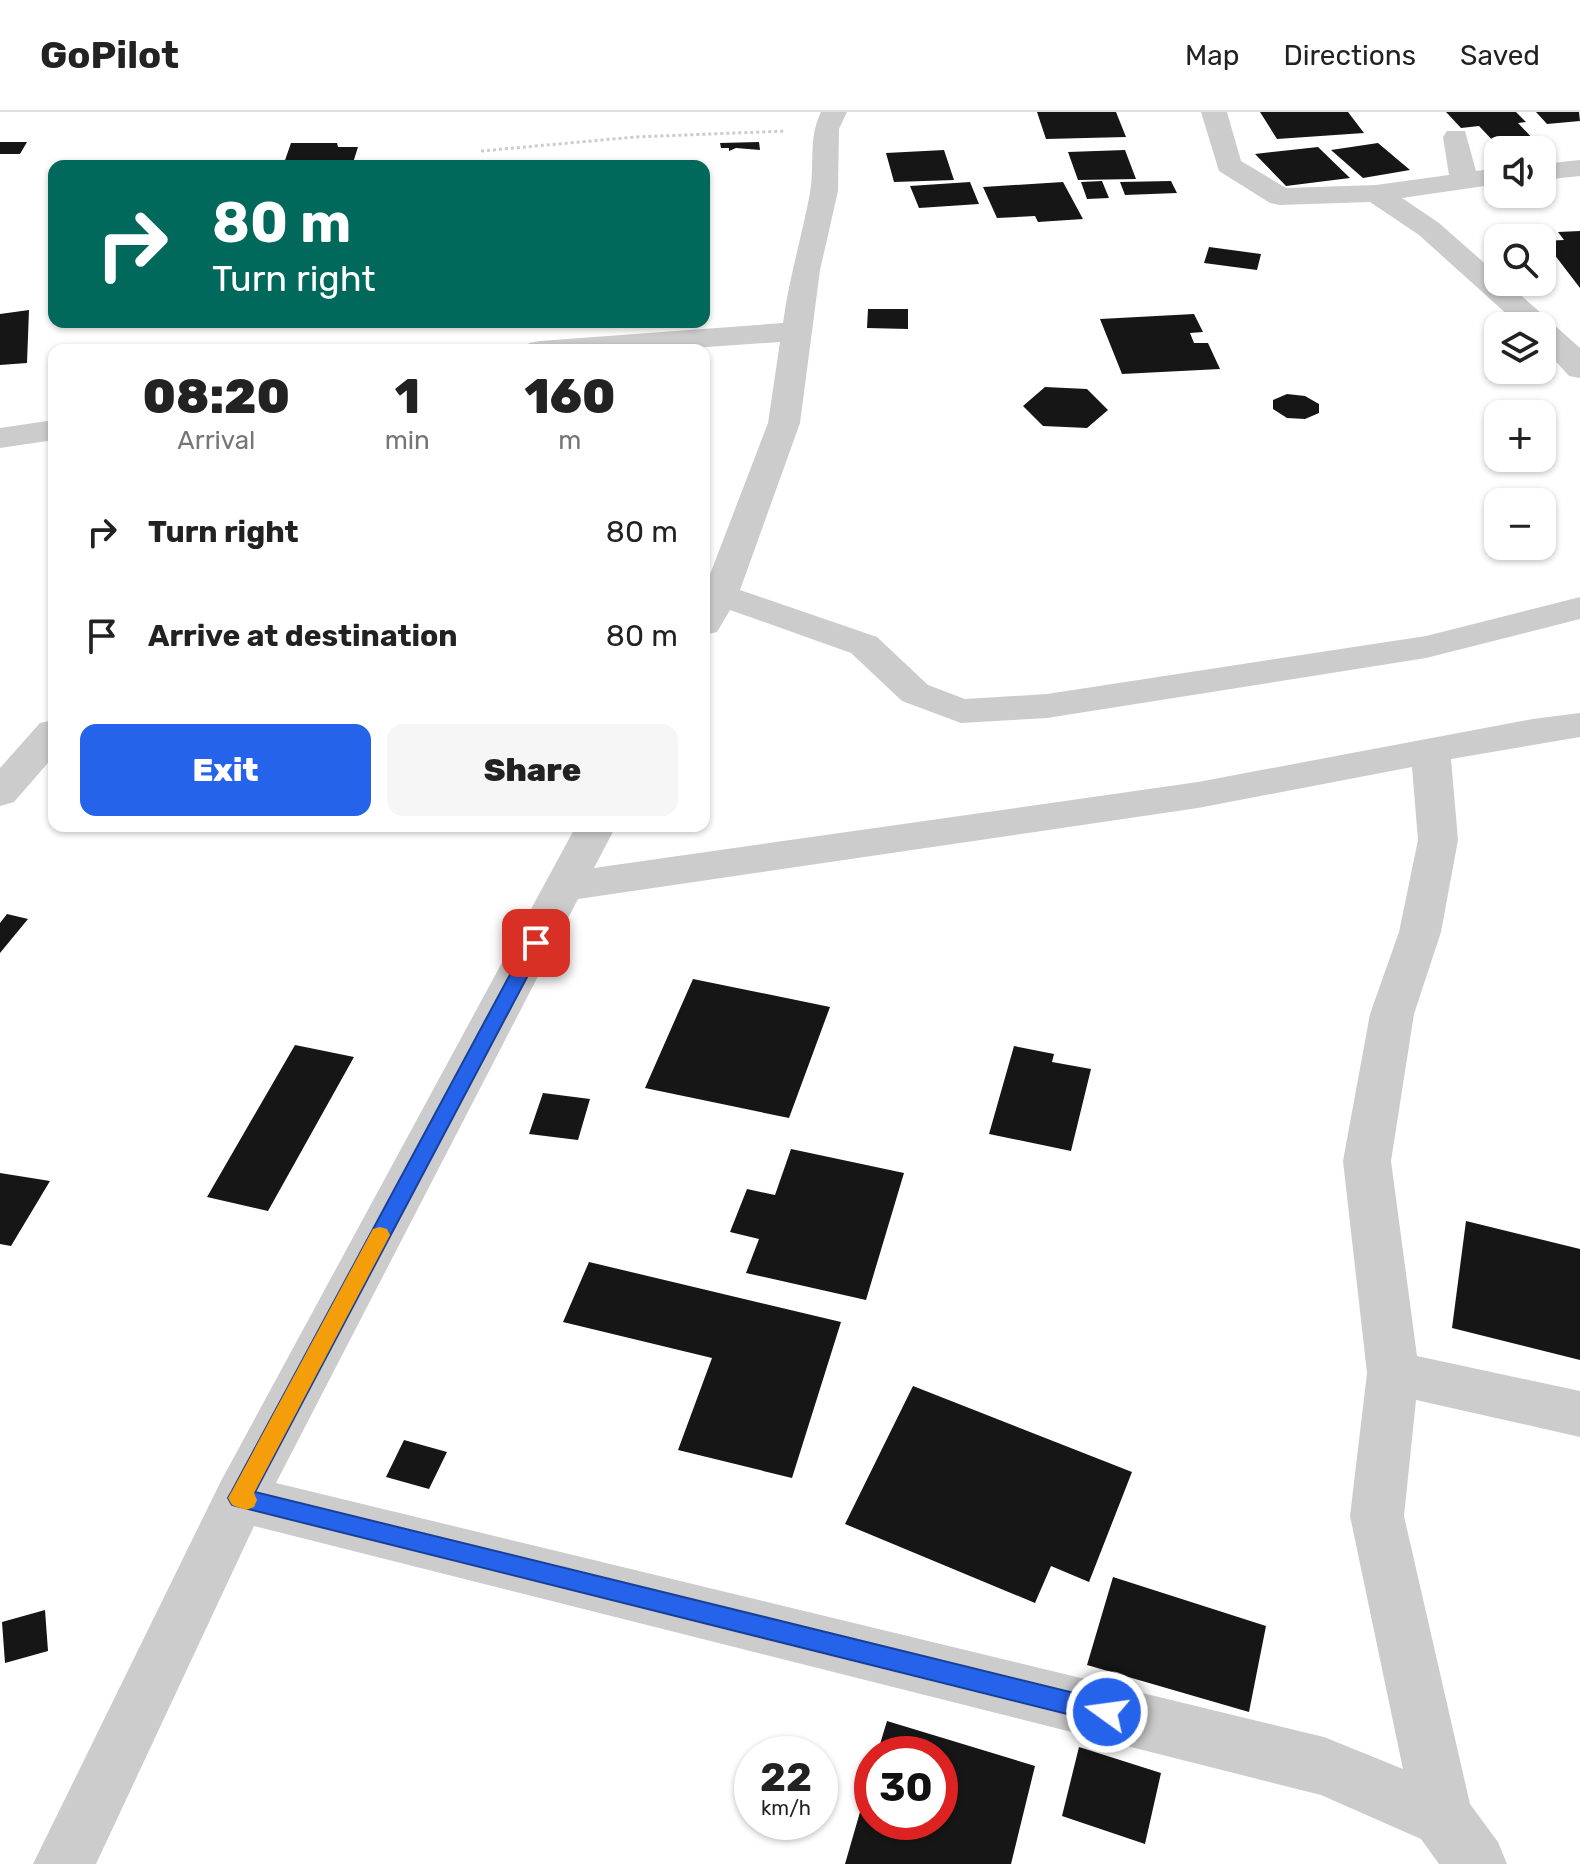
<!DOCTYPE html>
<meta charset="utf-8">
<style>
:root{--surface:#fff;--page:#f6f6f6;--text:#222;--muted:#767676;--line:#e0e0e0;--accent:#2563eb}
body{margin:0;font-family:Rubik,sans-serif;background:var(--page);color:var(--text);height:100vh;display:flex;flex-direction:column;font-size:30px;white-space:nowrap}
*{box-sizing:border-box;margin:0}
p{font-size:26px;color:var(--muted)}
.icon{flex:none;width:44px;height:44px;fill:none;stroke:currentColor;stroke-width:2;stroke-linecap:round;stroke-linejoin:round}
.map{position:relative;flex:1;overflow:hidden}
.details{position:absolute;left:48px;top:232px;width:662px;height:488px;display:flex;flex-direction:column;background:var(--surface);border-radius:16px;box-shadow:0 2px 6px #0004}
.details>*{flex:none}
.guide{position:absolute;left:48px;top:48px;width:662px;height:168px;border-radius:16px;box-shadow:0 2px 6px #0004;background:#00695c;color:#fff;overflow:hidden}
.buttons{position:absolute;left:1484px;top:24px;display:grid;gap:16px}
.buttons a{display:grid;place-items:center;width:72px;height:72px;border-radius:16px;background:var(--surface);box-shadow:0 2px 6px #0004;font-size:40px}
.speed{position:absolute;left:734px;top:1624px;display:flex;gap:16px;font-size:40px;font-weight:700;text-align:center}
.speed>*{display:grid;place-content:center;width:104px;height:104px;border-radius:50%;background:var(--surface);box-shadow:0 2px 6px #0004;line-height:1}
.speed small{font-size:20px;font-weight:400}
.speed .limit{border:12px solid #d22;background:#fff;color:#111}
.pin{position:absolute;display:grid;place-items:center;width:68px;height:68px;color:#fff;margin:-34px;border-radius:16px;box-shadow:0 4px 12px #0006}
.me{position:absolute;width:88px;margin:-44px;rotate:284deg;stroke-linejoin:round;filter:drop-shadow(0 0 6px #0008)}
.turn{display:flex;align-items:center;gap:28px;height:168px;padding:0 32px;font-size:36px}
.turn .icon{width:104px;height:104px;stroke-width:2.5}
.turn b{display:block;font-size:56px;line-height:68px}
.eta{display:flex;justify-content:space-evenly;align-items:center;height:136px;text-align:center}
.eta b{font-size:48px;font-weight:800;line-height:56px}
.action{display:flex;gap:16px;margin-top:auto;padding:16px 32px}
.action a{flex:1;height:92px;border-radius:16px;background:var(--accent);color:#fff;font-size:32px;font-weight:800;line-height:92px;text-align:center}
.action a+a{background:var(--page);color:var(--text)}
ul{padding:0;list-style:none}
li{display:flex;align-items:center;gap:24px;height:104px;padding:0 32px}
li div{flex:1}
li b{display:block;font-size:30px}
li em{font-style:normal}
header{display:flex;align-items:center;gap:48px;box-sizing:border-box;height:112px;padding:0 40px;background:var(--surface);border-bottom:2px solid var(--line)}
header strong{font-size:38px}
nav{display:flex;gap:44px;margin-inline-start:auto;font-size:28px}
.map>svg:first-child{display:block}
</style>
<header>
<strong>GoPilot</strong>
<nav><a>Map</a><a>Directions</a><a>Saved</a></nav>
</header>
<div class="map">
<svg width="1580" height="1752" viewBox="0 0 1580 1752">
<rect width="100%" height="100%" fill="#fff"/>
<path fill="#161616" d="M1037,0H1116L1126,25L1046,27Z
M1260,0H1348L1364,21L1277,27Z
M1446,0H1516L1526,10L1518,11L1535,29L1496,32L1479,14L1461,16Z
M1536,0H1579L1580,9L1547,12Z
M0,30H27L20,42H0Z
M759,30L760,38L736,36L729,39V36H721L720,31Z
M291,31H337L338,35H358L352,54H283Z
M1378,31L1410,58L1363,66L1331,38Z
M1318,35L1350,66L1286,74L1255,42Z
M944,38L954,68L894,70L886,41Z
M1125,38L1136,67L1078,68L1068,40Z
M1102,69L1109,86L1087,87L1081,70Z
M1171,69L1177,81L1125,83L1120,70Z
M970,70L979,92L919,96L910,74Z
M1063,70L1083,107L1038,110L1035,104L997,106L983,75Z
M1580,119V176L1544,129L1564,128L1558,120Z
M1209,135L1261,142L1257,158L1204,151Z
M868,197H908V217L867,216Z
M29,198L27,251L0,253V202Z
M1194,202L1203,220L1190,221L1194,231H1208L1220,257L1122,262L1100,207Z
M1045,275L1087,277L1108,298L1087,316L1043,314L1023,294Z
M1287,282L1305,284L1319,292V301L1305,307L1287,306L1273,297V288Z
M7,802L28,807L0,841V811Z
M693,867L830,895L789,1006L645,976Z
M295,933L354,945L268,1099L207,1085Z
M1014,934L1054,942L1052,950L1091,957L1071,1039L989,1022Z
M543,981L590,987L578,1028L529,1022Z
M791,1037L904,1061L866,1188L746,1161L759,1127L730,1120L747,1077L775,1083Z
M0,1061L50,1069L11,1134L0,1132Z
M1466,1109L1580,1137V1248L1452,1216Z
M589,1150L841,1210L792,1366L678,1338L712,1246L563,1210Z
M913,1274L1132,1360L1089,1470L1051,1454L1035,1491L845,1412Z
M404,1328L447,1340L429,1377L386,1365Z
M1113,1465L1266,1514L1249,1600L1087,1553Z
M45,1498L48,1539L5,1551L2,1510Z
M887,1609L1035,1654L1011,1752H845L871,1662L872,1710H940V1642H877Z
M1079,1635L1161,1661L1145,1732L1062,1704Z"/>
<g fill="none" stroke-linecap="round" stroke-linejoin="round">
<path stroke="#ccc" stroke-width="3" stroke-dasharray="3 3" stroke-linecap="butt" d="M481,39L635,25L785,19"/>
<path fill="#ccc" fill-rule="evenodd" d="M821,0H847L839,17L838,79L820,158L800,311L740,478L877,525L928,573L965,587L1047,582L1426,524L1580,485V507L1426,546L1047,606L961,611L902,589L851,541L730,498L717,520L704,523V478L768,311L780,230L665,238H525L529,231L540,229L783,211C789,166 802,124 810,81C815,52 808,26 821,0Z
M1201,0H1227L1241,49L1286,76L1376,73L1449,63L1443,25L1447,19H1465L1476,59L1498,56V72L1402,86L1439,111L1498,163V170H1506L1580,236V266L1569,264L1542,234V214H1520L1419,123L1370,90L1280,93L1270,91L1219,59Z
M1580,48V64L1542,68V52Z
M54,308V328L0,336V316Z
M1580,601V625L1451,647L1458,728L1441,820L1414,902L1391,1049L1417,1244L1580,1279V1325L1416,1288L1404,1404L1470,1692L1498,1730L1507,1752H1439L1421,1727L1321,1683L254,1414L96,1752H33L221,1369L576,714H616L594,756L1198,670L1533,607ZM1412,655L1418,728L1399,820L1370,902L1343,1049L1367,1261L1350,1404L1403,1657L1324,1625L276,1371L578,787L1198,696Z
M54,608V644L14,690L0,694V656L40,611Z"/>
</g>
<path fill="#2563eb" stroke="#184099" stroke-width="2" d="M536,824L545,831L255,1380L1107,1589L1116,1592L1120,1600L1116,1609L1107,1612L232,1393L228,1386L232,1379L527,831Z"/>
<path fill="#f59e0b" d="M380,1115L387,1117L390,1123L254,1381L257,1388L254,1395L246,1398L232,1393L228,1386L232,1379L373,1117Z"/>
</svg>
<div class="buttons">
<a><svg class="icon" aria-label="sound" viewBox="0 0 24 24"><path d="M4 9h4l5-4v14l-5-4H4zM17 9q2 3 0 6"/></svg></a>
<a><svg class="icon" aria-label="search" viewBox="0 0 24 24"><circle cx="10" cy="10" r="6"/><path d="M15 15l6 6"/></svg></a>
<a><svg class="icon" aria-label="layers" viewBox="0 0 24 24"><path d="M12 4l9 5-9 5-9-5zM3 14l9 5 9-5"/></svg></a>
<a>+</a>
<a>−</a>
</div>
<div class="speed"><div>22<small>km/h</small></div><div class="limit">30</div></div>
<div class="pin" style="left:536px;top:831px;background:#d93025"><svg class="icon" aria-label="arrive" viewBox="0 0 24 24"><path d="M6 21V4h12l-3 4 3 4H6"/></svg></div>
<svg class="me" style="left:1107px;top:1600px" viewBox="-20 -20 40 40"><circle r="17" fill="#2563eb" stroke="#fff" stroke-width="3"/><path d="M0-11L8 9 0 5-8 9z" fill="#fff"/></svg>
<div class="guide">
<div class="turn"><svg class="icon" aria-label="right" viewBox="0 0 24 24"><path d="M7 20v-9h11M14 6l5 5-5 5"/></svg><div><b>80 m</b>Turn right</div></div>
</div>
<section class="details">
<div class="eta">
<div><b>08:20</b><p>Arrival</p></div>
<div><b>1</b><p>min</p></div>
<div><b>160</b><p>m</p></div>
</div>
<ul>
<li><svg class="icon" aria-label="right" viewBox="0 0 24 24"><path d="M7 20v-9h11M14 6l5 5-5 5"/></svg><div><b>Turn right</b></div><em>80 m</em></li>
<li><svg class="icon" aria-label="arrive" viewBox="0 0 24 24"><path d="M6 21V4h12l-3 4 3 4H6"/></svg><div><b>Arrive at destination</b></div><em>80 m</em></li>
</ul>
<div class="action"><a>Exit</a><a>Share</a></div>
</section>
</div>
